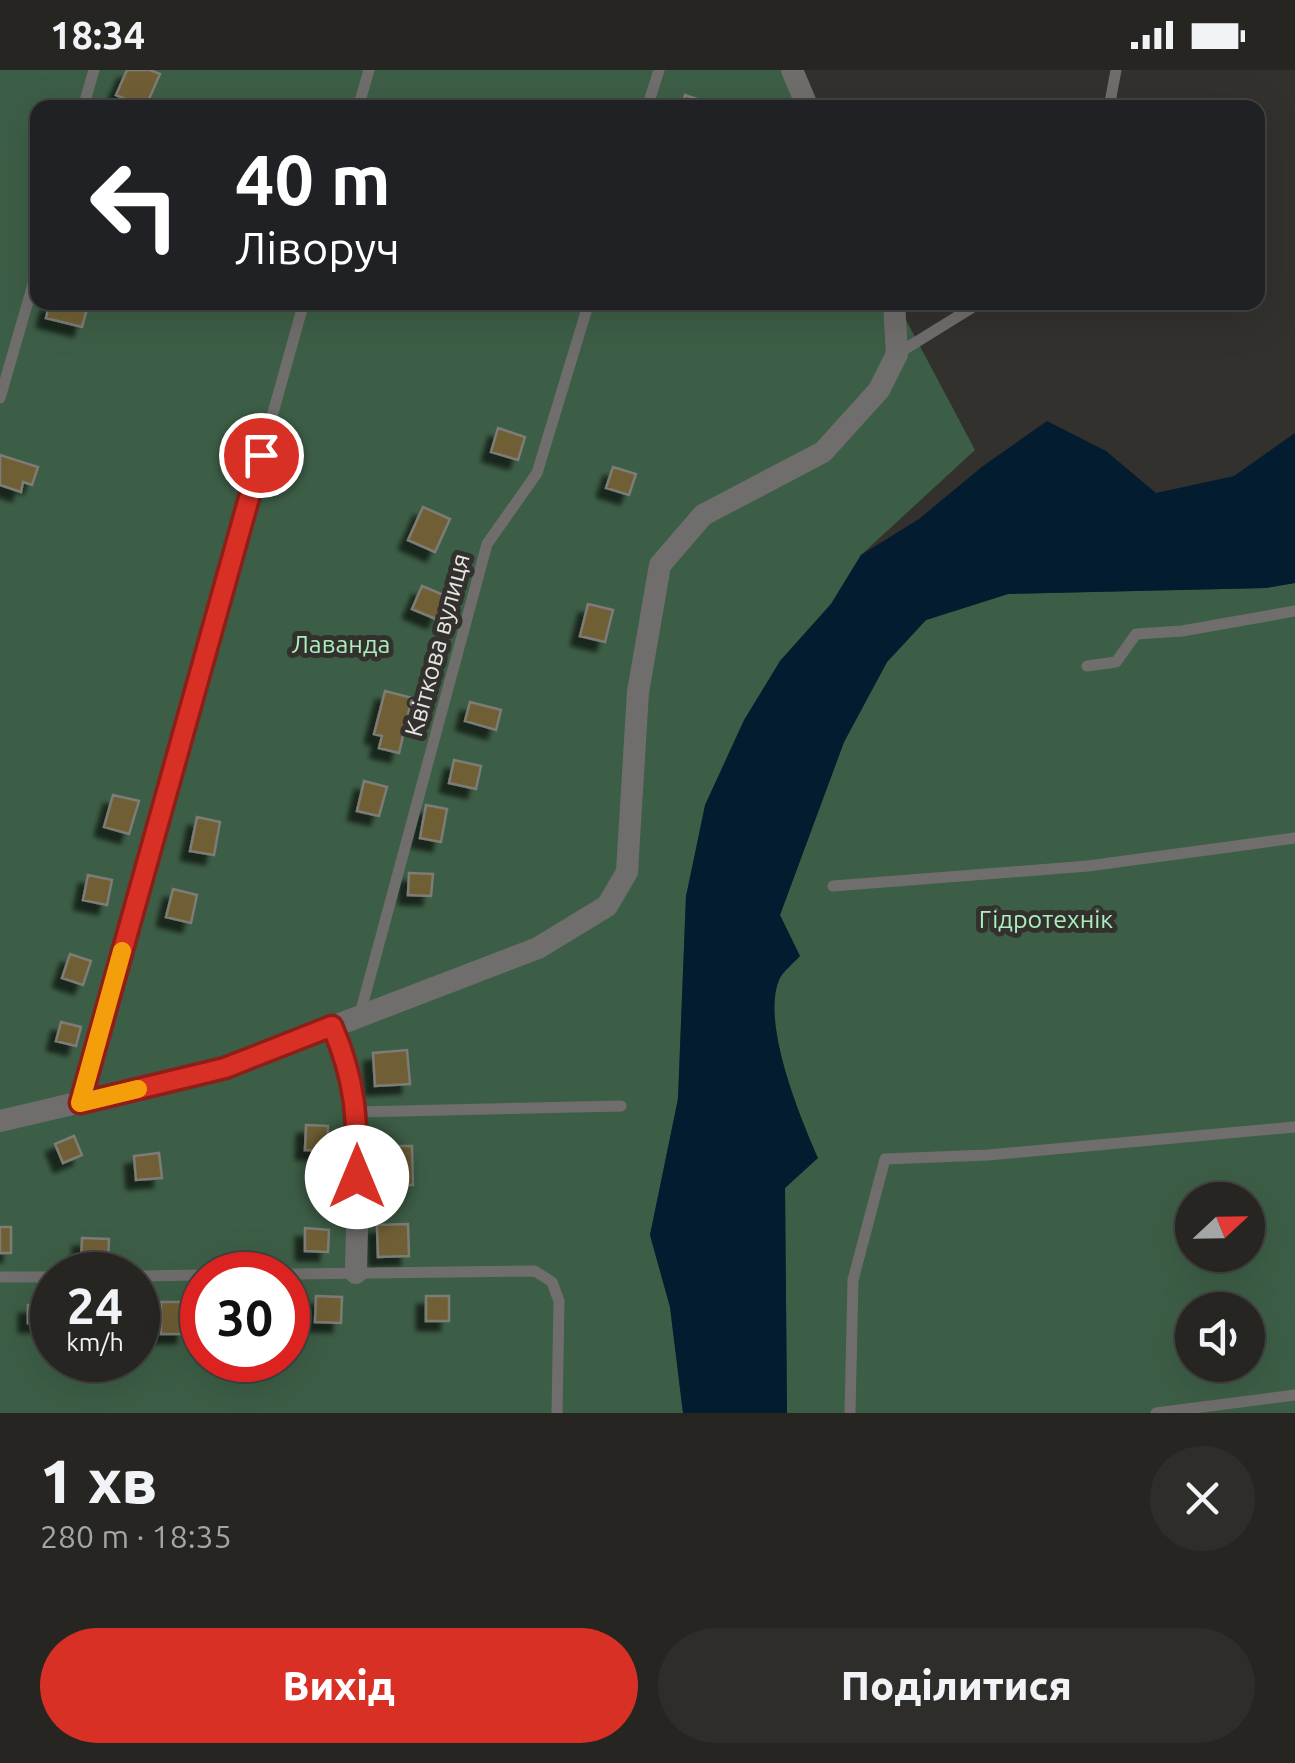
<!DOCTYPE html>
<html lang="uk">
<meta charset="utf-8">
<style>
:root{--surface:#262522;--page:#2e2d2a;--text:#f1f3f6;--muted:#a4a5a5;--line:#424240;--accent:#d93025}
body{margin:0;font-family:Ubuntu,sans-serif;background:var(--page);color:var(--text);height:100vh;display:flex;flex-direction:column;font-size:38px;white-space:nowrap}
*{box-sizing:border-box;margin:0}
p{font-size:32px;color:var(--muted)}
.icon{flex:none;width:55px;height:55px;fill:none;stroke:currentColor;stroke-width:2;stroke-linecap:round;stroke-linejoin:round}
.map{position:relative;height:1343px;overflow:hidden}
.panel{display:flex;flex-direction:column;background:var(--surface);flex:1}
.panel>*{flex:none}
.top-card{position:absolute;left:30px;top:30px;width:1235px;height:210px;border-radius:20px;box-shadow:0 10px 40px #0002,0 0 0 2px var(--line);background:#202124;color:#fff;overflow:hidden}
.needle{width:65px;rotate:68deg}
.tools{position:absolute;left:1175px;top:1112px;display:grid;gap:20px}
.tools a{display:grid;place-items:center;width:90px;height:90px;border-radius:50%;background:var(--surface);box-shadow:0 10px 40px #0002,0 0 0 2px var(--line);font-size:50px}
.speed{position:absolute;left:30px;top:1182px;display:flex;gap:20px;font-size:50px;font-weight:700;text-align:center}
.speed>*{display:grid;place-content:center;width:130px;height:130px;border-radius:50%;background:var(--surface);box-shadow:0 10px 40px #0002,0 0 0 2px var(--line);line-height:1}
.speed small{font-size:25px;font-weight:400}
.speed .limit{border:15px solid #d22;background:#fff;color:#111}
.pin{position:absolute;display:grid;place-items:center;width:85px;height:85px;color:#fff;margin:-42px;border:5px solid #fff;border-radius:50%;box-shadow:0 2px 10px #0007}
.me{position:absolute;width:110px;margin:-55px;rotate:0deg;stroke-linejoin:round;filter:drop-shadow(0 0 8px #0008)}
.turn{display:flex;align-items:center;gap:35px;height:210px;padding:0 40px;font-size:45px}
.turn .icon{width:130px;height:130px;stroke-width:2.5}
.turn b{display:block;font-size:70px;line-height:85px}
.round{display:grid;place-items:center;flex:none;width:105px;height:105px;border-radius:52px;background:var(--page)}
.headline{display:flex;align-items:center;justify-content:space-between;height:170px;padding:0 40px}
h1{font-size:60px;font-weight:800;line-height:75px}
.cta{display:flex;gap:20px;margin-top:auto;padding:20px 40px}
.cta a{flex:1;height:115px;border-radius:60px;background:var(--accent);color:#fff;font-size:40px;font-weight:800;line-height:115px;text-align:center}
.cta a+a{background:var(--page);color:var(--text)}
.status{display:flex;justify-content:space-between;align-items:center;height:70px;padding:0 50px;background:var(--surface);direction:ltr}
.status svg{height:28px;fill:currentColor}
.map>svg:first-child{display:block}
</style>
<div class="status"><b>18:34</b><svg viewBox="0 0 49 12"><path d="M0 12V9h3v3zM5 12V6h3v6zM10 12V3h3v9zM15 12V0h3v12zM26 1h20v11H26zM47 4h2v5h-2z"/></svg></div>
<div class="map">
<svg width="1295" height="1343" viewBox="0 0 1295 1343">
<defs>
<filter id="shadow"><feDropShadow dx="-9" dy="9" stdDeviation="2.5" flood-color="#0009"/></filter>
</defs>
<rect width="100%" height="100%" fill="#33312d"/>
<path fill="#3d5e46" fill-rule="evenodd" d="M0,0H781L798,37L38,38V232L897,233L975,380L861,485L831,534L780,591L686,826L678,1029L650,1165L670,1237L683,1343H0ZM52,1205H138V1290H52ZM202,1205H288V1290H202Z
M1295,513V1343H787L785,1118L817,1087C800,1047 761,953 779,910C782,902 793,893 799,886L780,845L844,672L887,592L926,550L1008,524L1266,518ZM1192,1130H1248V1185H1192ZM1192,1240H1248V1295H1192Z"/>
<path fill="#031c30" d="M1047,351L1106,381L1156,423L1234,406L1295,363V513L1266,518L1008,524L926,550L887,592L844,672L780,845L800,886C794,893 782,902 779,910C761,953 800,1047 818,1088L785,1118L787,1343H683L670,1237L650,1165L678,1029L686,826L705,735L744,650L780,591L831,534L861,485L919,449L983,396Z"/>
<path fill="#705f36" stroke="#7d7b76" stroke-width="2.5" filter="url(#shadow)" d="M127,0H150L160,4L145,38L116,25Z
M685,25L706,32L704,38H682Z
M50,232H79L78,236L87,239L82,257L46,248Z
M498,358L525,367L518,390L491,382Z
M0,385L38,397L32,415L23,412L21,422L0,415Z
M613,397L636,404L629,425L606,418Z
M423,437L450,449L435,482L408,470Z
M422,516L446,526L436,549L412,539Z
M588,534L613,540L605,572L580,566Z
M385,621L412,628L399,683L379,678L382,666L374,664Z
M470,632L501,640L496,660L465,651Z
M454,690L481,696L476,719L449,713Z
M364,711L387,717L379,746L357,741Z
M113,725L139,731L129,764L104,757Z
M426,735L447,739L441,772L420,768Z
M197,747L220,752L214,785L190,781Z
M409,803L433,804L431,826L408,825Z
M88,805L112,810L107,835L83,830Z
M173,819L197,825L191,853L166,847Z
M70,884L91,891L83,915L62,908Z
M61,952L81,957L76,976L56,971Z
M407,980L410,1014L375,1016L373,983Z
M306,1055L328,1056L327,1081L305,1080Z
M74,1066L82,1085L63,1093L55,1074Z
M375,1076H412L413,1115H375Z
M159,1083L162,1108L136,1110L134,1086Z
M408,1154L409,1186L378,1187L377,1155Z
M0,1157H11V1183H0Z
M305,1158L329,1160L328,1182L305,1181Z
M82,1168L109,1169L108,1193L81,1192Z
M316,1226L342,1227L341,1253L315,1252Z
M426,1226H449V1251H426Z
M161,1232H184L185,1264H161Z
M28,1235H52V1253H28Z"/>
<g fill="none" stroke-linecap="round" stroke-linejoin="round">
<path stroke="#706e6d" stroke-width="11" d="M83,38L94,0
M358,38L369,0
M647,38L659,0
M1109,38L1116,0
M897,284L981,232
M0,328L38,197
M1087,596L1116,592L1136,564L1182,561L1295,541
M833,816L1088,796L1295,768
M360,944L487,474L537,403L589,232
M80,1032L304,232
M357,1042L621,1036
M206,1205L535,1201L552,1212L559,1231L557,1343
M138,1206L202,1205
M0,1207H52
M850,1343L853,1210L885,1089L988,1085L1295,1057
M1156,1343L1295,1325"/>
<path stroke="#706e6d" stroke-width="22" d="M792,0L808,38
M332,956C367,1036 357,1118 356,1203
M0,1051L225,998L538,878L607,836L627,802L638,622L660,495L703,445L823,382L879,320L897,284L894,232"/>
</g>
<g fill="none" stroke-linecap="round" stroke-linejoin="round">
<g stroke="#8d1f18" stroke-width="25">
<path id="route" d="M261,385L80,1033L225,998L332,956C356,1011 357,1048 357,1107"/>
</g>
<use href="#route" stroke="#d93025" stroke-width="18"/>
<path stroke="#f59e0b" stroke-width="18" d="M122,881L80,1033L138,1019"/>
</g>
<g text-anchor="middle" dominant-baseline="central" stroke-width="10" stroke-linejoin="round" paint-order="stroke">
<g font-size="25" fill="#acedbd" stroke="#33312d">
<text x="341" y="574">Лаванда</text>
<text x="1046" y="849">Гідротехнік</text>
</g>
<g font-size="25" fill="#e6e5e3" stroke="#33312d">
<text transform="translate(437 575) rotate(-75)">Квіткова вулиця</text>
</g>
</g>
</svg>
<div class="tools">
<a><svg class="needle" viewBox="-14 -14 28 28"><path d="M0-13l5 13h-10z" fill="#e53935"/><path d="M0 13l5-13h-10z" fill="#a4a5a5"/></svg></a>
<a><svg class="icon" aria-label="sound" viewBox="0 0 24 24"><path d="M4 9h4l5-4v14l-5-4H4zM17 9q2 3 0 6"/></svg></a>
</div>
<div class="speed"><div>24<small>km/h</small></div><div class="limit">30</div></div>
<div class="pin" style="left:261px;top:385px;background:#d93025"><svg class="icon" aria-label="arrive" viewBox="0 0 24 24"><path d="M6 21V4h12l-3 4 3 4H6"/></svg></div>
<svg class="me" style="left:357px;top:1107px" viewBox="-20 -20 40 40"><circle r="19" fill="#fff"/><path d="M0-13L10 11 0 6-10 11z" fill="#d93025"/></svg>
<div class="top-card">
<div class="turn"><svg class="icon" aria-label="left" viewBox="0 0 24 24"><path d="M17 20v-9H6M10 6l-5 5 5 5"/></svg><div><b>40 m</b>Ліворуч</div></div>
</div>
</div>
<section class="panel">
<div class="headline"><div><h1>1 хв</h1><p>280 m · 18:35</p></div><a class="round"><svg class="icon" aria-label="close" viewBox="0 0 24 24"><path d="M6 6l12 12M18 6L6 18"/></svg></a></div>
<div class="cta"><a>Вихід</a><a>Поділитися</a></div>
</section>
